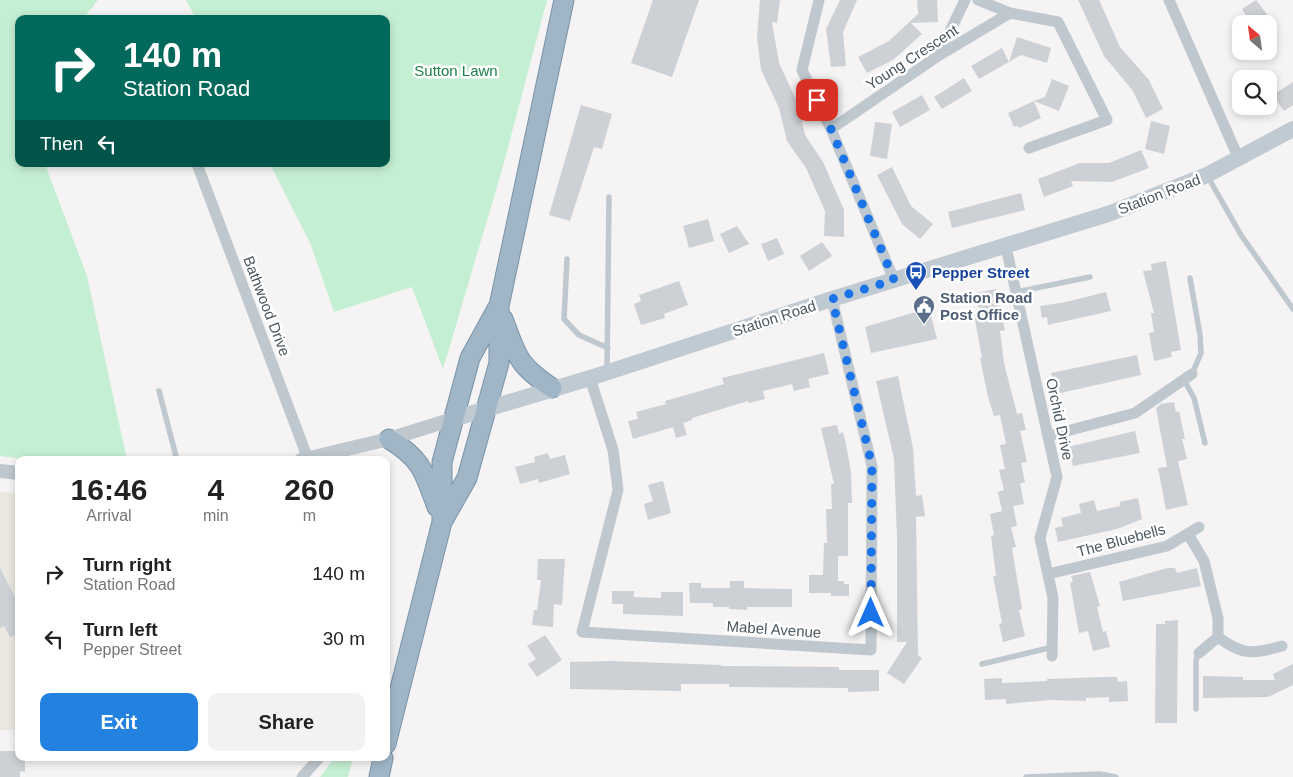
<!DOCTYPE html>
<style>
:root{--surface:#fff;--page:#f2f2f2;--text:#222;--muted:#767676;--accent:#2381df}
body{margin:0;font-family:Arial,sans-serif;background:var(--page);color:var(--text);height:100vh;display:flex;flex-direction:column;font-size:19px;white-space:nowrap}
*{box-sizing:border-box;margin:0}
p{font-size:16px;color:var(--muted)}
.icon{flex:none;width:28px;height:28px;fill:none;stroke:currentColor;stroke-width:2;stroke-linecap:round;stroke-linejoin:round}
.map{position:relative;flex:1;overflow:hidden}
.sheet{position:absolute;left:15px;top:456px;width:375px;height:305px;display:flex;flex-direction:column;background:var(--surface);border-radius:10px;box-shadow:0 2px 8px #0003}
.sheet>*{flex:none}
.guide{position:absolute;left:15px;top:15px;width:375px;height:152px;border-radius:10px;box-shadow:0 2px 8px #0003;background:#00695c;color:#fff;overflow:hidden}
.needle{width:32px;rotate:331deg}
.controls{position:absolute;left:1232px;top:15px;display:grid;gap:10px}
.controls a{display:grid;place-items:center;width:45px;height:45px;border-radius:10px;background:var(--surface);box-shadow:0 2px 8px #0003;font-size:25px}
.pin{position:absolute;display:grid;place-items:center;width:42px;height:42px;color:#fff;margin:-21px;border-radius:10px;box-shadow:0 2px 8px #0006}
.me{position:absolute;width:55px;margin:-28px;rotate:0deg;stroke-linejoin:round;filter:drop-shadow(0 0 4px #0008)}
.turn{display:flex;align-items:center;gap:18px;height:105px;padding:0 25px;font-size:22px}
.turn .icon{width:65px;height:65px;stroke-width:2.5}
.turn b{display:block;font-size:35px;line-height:42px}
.then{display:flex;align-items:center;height:48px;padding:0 25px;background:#0003;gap:10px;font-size:19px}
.eta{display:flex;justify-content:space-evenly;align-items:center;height:85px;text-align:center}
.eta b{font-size:30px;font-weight:700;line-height:35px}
.action{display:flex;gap:10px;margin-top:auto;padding:10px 25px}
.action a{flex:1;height:58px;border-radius:10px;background:var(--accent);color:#fff;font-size:20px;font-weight:700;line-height:58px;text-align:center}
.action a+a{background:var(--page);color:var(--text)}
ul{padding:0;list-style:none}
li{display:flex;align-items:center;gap:15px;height:65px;padding:0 25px}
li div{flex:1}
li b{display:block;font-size:19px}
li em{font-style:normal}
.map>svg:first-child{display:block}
</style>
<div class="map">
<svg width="1293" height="777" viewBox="0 0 1293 777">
<rect width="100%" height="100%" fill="#f5f3f3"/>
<path fill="#eae8e1" d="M0,492L19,494V730H0Z"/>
<path fill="#c5efd2" d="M0,0H98L83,19H19V164H45L87,276L127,460H30L0,456Z
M186,0H547L502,170L443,369L412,287L334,312L311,245L270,164H386V19H196Z
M334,758H353L348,777H320Z"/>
<path fill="#cdd0d5" d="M653,0H699L672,77L631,63Z
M760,0H780L777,23L772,22L779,63L798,104L805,135L823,162L844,210V237L824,236L825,211L806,168L787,141L779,108L761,70L757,37Z
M840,0H857L843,32L846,66L831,67L826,29Z
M917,0H937L938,22L911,23L922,34L893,60L867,73L858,57L889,41L918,14Z
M1078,0H1099L1120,47L1149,80L1163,109L1146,118L1133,91L1104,56Z
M1256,0L1269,17L1259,24H1252L1242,9Z
M1017,37L1051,48L1047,63L1021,55L979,79L971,66L1002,48L1009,62Z
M964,78L972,91L942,109L934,97Z
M1052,79L1069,86L1059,111L1034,101L1045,97Z
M1293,82V105L1284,111L1273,95Z
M922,95L930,110L900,127L892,112Z
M1034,101L1041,118L1019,128L1018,126L1014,127L1008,113Z
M581,105L612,114L602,149L594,147L570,221L549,215Z
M1151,121L1170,126L1164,154L1145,149Z
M875,122L892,124L887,159L870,156Z
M1141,150L1149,168L1112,182L1071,181L1073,186L1044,197L1038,179L1080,163H1109Z
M892,167L911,206L933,224L920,239L902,224L877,175Z
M1021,193L1025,210L952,228L948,212Z
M708,219L714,241L689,248L683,226Z
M737,226L749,244L729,253L720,234Z
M777,238L784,254L768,261L761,244Z
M822,242L832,256L809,271L800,256Z
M1166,261L1181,350L1171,352L1172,357L1154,361L1149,333L1154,332L1151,313H1154L1143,271L1152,270L1151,264Z
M679,281L688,305L664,314L665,318L641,325L634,304L641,301L639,295Z
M996,289L1005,330L1000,331L1004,363L1017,414L1022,413L1026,430L1020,431L1027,462L1021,463L1025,482L1020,484L1024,504L1013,506L1017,526L1011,527L1016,547L1012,548L1022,609L1019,610L1025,636L1003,642L999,624L1002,623L993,576H996L991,536L994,535L990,514L1002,511L998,492L1004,490L999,470L1005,469L1000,445L1006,444L1000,415L994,416L988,397L980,358H982L974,314L980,313L975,293Z
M1106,292L1111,311L1048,325L1047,317L1042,318L1040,306L1066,302Z
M929,308L937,339L871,353L865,327Z
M824,353L829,374L808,379L810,387L794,391L792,384L763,391L765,399L749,403L748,401L692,418V420L683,423L687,435L676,438L673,427L633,439L628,421L638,419L636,412L666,404L665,401L724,384L722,378Z
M1137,355L1141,375L1056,394L1051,373Z
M898,376L913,448L916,496L922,495L925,516L916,517L918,655L922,658L904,684L887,673L907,642H897V537L894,459L876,381Z
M1174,402L1176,412L1179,411L1185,439H1182L1187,459L1178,461L1188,505L1166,510L1158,468L1167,467L1156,408L1161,404Z
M837,425L839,434L843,432L846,444L851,472L852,503H848V556H838V581H844V584H849V596H831V593H809V575H823L824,543H827L826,509H832L831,484H834L821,428Z
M1135,431L1140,453L1073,466L1068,447Z
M548,453L550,459L565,455L570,474L539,483L538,479L520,484L515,467L535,462L534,457Z
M663,481L671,513L648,520L644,504L653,501L648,485Z
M1138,498L1142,519L1117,529L1058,542L1055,528L1063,526L1061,518L1081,513L1079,504L1094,500L1097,511L1120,506V502Z
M538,559H565L562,605L554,604L553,627L532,625L534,610H537L541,580H537Z
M0,568L19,605V633L10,637L4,626L0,628Z
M1167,568H1175L1177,573L1197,568L1201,586L1123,601L1119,582Z
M1090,572L1100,606L1097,607L1103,632L1106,631L1110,647L1093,651L1088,631L1079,633L1070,583L1073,582L1071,576Z
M730,581H744V588L792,589V607H747V610L729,609V607H713V603H690L689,583H701V588H730Z
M612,591H634V597L661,598V592H683V616L623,614V604H612Z
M1178,620L1177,723H1155L1156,624H1165V621Z
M545,635L562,660L537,677L528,664L536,659L527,646Z
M612,661L721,665V666L839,667V670H879V691L848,692V688L729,687V684H681V691L570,689V662Z
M1293,664V685L1268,697L1203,698V676L1243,677V680H1275L1273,674Z
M1106,677H1117L1118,682L1127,681L1128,701L1109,702V697L1086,698V701L1051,700L1006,704V699L985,700L984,679L1002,678V683L1047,681V679Z
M0,751H19V758H25V772L20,771V777H0Z"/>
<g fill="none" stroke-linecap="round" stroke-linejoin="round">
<g stroke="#7893aa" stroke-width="21">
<path id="trunk" d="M503,319C518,358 517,364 552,388
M389,439C422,459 424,472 437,507
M442,522L467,478L499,363V306L564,0
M386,744L442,522V462L470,358L498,307
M379,777L383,758"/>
</g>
<path stroke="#bfc8ce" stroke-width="5.5" d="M1208,177L1241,235L1293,309
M567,259L564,319L579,335L608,348
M1190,278L1200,335L1201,353L1192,374
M1016,292L1090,277
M607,370L609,197
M1184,380L1194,398L1205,443
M159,391L177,460
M982,664L1053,647
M1196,709V660L1199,653
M1026,777L1100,774L1116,777"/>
<path stroke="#bfc8ce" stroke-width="11" d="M819,0L802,70L831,129L894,280
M978,0L1010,13L1058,22L1107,120L1029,148
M1169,0L1238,157
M938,56L965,0
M831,129L938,56L1010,13
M197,164L308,459
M1006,247L1057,477L1040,538L1053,598L1052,656
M590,378L613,450L618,490L582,632L871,650L872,466L832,299
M1048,436L1135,413L1192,374
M1188,534L1204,561L1218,618V637C1243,656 1253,654 1282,646
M1048,574L1167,546L1199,527
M1199,653L1218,637
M302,777L319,758"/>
<path stroke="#bfc8ce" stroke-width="14" d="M301,460L389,439L453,419
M0,471L19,473"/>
<path stroke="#c0cad3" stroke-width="16" d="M453,419L590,378L832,299L1108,214L1207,175L1293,129"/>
<use href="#trunk" stroke="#a0b6c7" stroke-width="19"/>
</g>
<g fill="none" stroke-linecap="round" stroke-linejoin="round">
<path stroke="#1a73e8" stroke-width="9" stroke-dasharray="0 16.2" d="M817,100L831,129L894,280L832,299L872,466L871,613"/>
</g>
<defs>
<g id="bus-pin" transform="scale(1.125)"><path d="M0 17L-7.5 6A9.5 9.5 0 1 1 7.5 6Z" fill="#1a4fb4" stroke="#fff"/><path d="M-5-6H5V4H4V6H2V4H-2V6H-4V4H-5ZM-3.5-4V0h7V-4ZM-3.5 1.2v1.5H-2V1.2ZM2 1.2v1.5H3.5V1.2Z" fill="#fff"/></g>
<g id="civic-pin" transform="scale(1.125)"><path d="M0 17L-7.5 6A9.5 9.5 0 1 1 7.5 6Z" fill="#5c6f8a" stroke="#fff"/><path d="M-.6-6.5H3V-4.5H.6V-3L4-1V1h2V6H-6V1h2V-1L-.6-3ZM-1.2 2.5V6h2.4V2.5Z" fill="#fff"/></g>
</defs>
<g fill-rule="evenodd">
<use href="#bus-pin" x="916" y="272"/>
<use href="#civic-pin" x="924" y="306"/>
</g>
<g text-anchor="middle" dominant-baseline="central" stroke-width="5" stroke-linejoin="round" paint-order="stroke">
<g font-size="15" fill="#4b5760" stroke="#fff">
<text transform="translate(912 57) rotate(-33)">Young Crescent</text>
<text transform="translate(1159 194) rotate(-21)">Station Road</text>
<text transform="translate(267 306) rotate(69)">Bathwood Drive</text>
<text transform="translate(774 318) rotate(-18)">Station Road</text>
<text transform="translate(1060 419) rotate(78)">Orchid Drive</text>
<text transform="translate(1121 540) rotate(-15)">The Bluebells</text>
<text transform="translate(774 629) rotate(4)">Mabel Avenue</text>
</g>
<g font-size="15" fill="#1c8148" stroke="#fff">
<text x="456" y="70">Sutton Lawn</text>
</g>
<g font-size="15" font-weight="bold" fill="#164399" stroke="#fff" text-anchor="start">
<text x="932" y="272">Pepper Street</text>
</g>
<g font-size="15" font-weight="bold" fill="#4e5e75" stroke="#fff" text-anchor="start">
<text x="940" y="297">Station Road<tspan x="940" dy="17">Post Office</tspan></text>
</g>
</g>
</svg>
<div class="controls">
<a><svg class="needle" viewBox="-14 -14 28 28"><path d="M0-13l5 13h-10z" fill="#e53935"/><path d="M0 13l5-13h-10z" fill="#767676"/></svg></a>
<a><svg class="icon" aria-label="search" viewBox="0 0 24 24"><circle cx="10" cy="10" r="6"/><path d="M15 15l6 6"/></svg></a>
</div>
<div class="pin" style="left:817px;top:100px;background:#d93025"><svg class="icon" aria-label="arrive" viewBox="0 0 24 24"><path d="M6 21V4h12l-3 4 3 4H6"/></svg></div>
<svg class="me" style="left:871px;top:613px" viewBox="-20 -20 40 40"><path d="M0-17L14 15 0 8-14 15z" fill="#1a73e8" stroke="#fff" stroke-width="4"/></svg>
<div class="guide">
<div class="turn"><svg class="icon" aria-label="right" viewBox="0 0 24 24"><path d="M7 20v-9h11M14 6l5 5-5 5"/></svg><div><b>140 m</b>Station Road</div></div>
<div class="then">Then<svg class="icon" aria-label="left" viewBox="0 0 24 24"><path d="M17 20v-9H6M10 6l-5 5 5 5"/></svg></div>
</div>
<section class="sheet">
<div class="eta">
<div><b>16:46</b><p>Arrival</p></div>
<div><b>4</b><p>min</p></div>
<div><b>260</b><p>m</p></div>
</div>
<ul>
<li><svg class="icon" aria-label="right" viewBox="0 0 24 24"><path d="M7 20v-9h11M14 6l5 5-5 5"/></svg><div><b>Turn right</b><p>Station Road</p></div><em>140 m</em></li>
<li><svg class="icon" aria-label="left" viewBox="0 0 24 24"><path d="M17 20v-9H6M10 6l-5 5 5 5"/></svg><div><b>Turn left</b><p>Pepper Street</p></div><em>30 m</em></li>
</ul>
<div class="action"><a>Exit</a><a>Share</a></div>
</section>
</div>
